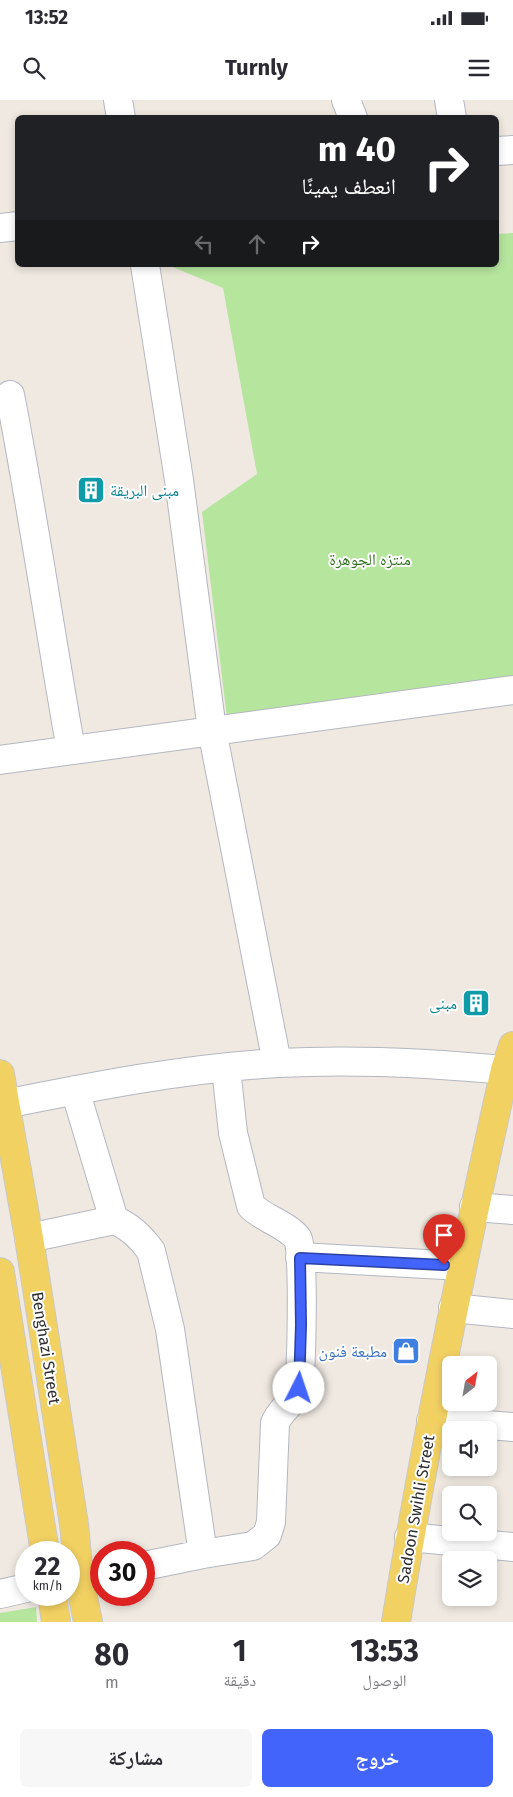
<!DOCTYPE html>
<html lang="ar">
<meta charset="utf-8">
<style>
:root{--surface:#fff;--page:#f7f7f7;--text:#2b2b33;--muted:#7c7c81;--accent:#4264fb}
body{margin:0;font-family:"Fira Sans","Noto Naskh Arabic",sans-serif;background:var(--page);color:var(--text);direction:rtl;height:100vh;display:flex;flex-direction:column;font-size:19px;white-space:nowrap}
*{box-sizing:border-box;margin:0}
p{font-size:16px;color:var(--muted)}
.icon{flex:none;width:28px;height:28px;fill:none;stroke:currentColor;stroke-width:2;stroke-linecap:round;stroke-linejoin:round}
.map{position:relative;height:1522px;overflow:hidden;direction:ltr}
.side{display:flex;flex-direction:column;background:var(--surface);flex:1}
.side>*{flex:none}
.guide{position:absolute;left:15px;top:15px;width:484px;height:152px;border-radius:8px;box-shadow:0 2px 8px #0003;direction:rtl;background:#202124;color:#fff;overflow:hidden}
.needle{width:32px;rotate:31deg}
.fabs{position:absolute;left:442px;top:1256px;display:grid;gap:10px}
.fabs a{display:grid;place-items:center;width:55px;height:55px;border-radius:8px;background:var(--surface);box-shadow:0 2px 8px #0003;font-size:25px}
.speed{position:absolute;left:15px;top:1441px;display:flex;gap:10px;font-size:25px;font-weight:700;text-align:center}
.speed>*{display:grid;place-content:center;width:65px;height:65px;border-radius:50%;background:var(--surface);box-shadow:0 2px 8px #0003;line-height:1}
.speed small{font-size:12px;font-weight:400}
.speed .limit{border:8px solid #d22;background:#fff;color:#111}
.pin{position:absolute;display:grid;place-items:center;width:42px;height:42px;color:#fff;margin:-51px -21px;border-radius:50% 50% 50% 0;rotate:-45deg;box-shadow:0 0 5px #0007}
.pin .icon{rotate:45deg}
.me{position:absolute;width:55px;margin:-28px;rotate:4deg;stroke-linejoin:round;filter:drop-shadow(0 0 4px #0008)}
.turn{display:flex;align-items:center;gap:18px;height:105px;padding:0 20px;font-size:22px}
.turn .icon{width:65px;height:65px;stroke-width:2.5}
.turn b{display:block;font-size:35px;line-height:42px}
.lanes{display:flex;align-items:center;height:48px;padding:0 20px;background:#0003;justify-content:center;gap:25px;direction:ltr}
.lanes .off{opacity:.35}
.eta{display:flex;justify-content:space-evenly;align-items:center;height:85px;text-align:center}
.eta b{font-size:30px;font-weight:700;line-height:35px}
.action{display:flex;gap:10px;margin-top:auto;padding:10px 20px}
.action a{flex:1;height:58px;border-radius:8px;background:var(--accent);color:#fff;font-size:20px;font-weight:700;line-height:58px;text-align:center}
.action a+a{background:var(--page);color:var(--text)}
.status{display:flex;justify-content:space-between;align-items:center;height:35px;padding:0 25px;background:var(--surface);direction:ltr}
.status svg{height:14px;fill:currentColor}
header{display:flex;justify-content:space-between;align-items:center;height:65px;padding:0 20px;background:var(--surface);font-size:22px;font-weight:700}
.map>svg:first-child{display:block}
</style>
<div class="status"><b>13:52</b><svg viewBox="0 0 49 12"><path d="M0 12V9h3v3zM5 12V6h3v6zM10 12V3h3v9zM15 12V0h3v12zM26 1h20v11H26zM47 4h2v5h-2z"/></svg></div>
<header><svg class="icon" aria-label="menu" viewBox="0 0 24 24"><path d="M4 6h16M4 12h16M4 18h16"/></svg>Turnly<svg class="icon" aria-label="search" viewBox="0 0 24 24"><circle cx="10" cy="10" r="6"/><path d="M15 15l6 6"/></svg></header>
<div class="map">
<svg width="513" height="1522" viewBox="0 0 513 1522">
<rect width="100%" height="100%" fill="#efe9e1"/>
<path fill="#b6e59e" d="M513,133V580L228,626L202,412L257,374L223,188L168,165H496V134Z
M36,1507L37,1522H0V1513Z"/>
<g fill="none" stroke-linecap="round" stroke-linejoin="round">
<g stroke="#b4b7c1" stroke-width="30">
<path id="minor" d="M118,0L121,18
M346,0L353,18
M449,0L452,18
M496,51L513,50
M0,128L18,126
M145,165L179,380L212,630L277,963
M10,295C33,413 50,532 71,650
M0,660L513,590
M75,990L114,1120
M5,1004C95,986 186,968 278,963C357,959 435,963 513,971
M474,1107L513,1110
M29,1138L114,1120C130,1126 141,1137 151,1151L170,1229L203,1454L144,1466
M300,1157L462,1166
M453,1208L513,1214
M431,1321L513,1327
M409,1437L513,1447
M203,1454L253,1446L267,1435L271,1422L275,1323C280,1310 295,1302 298,1289C302,1274 304,1148 298,1139C288,1125 264,1119 251,1106L233,1033L226,968
M79,1477L101,1474
M0,1494L26,1488"/>
</g>
<g stroke="#c9c9c9" stroke-width="30">
<path id="major" d="M0,974L29,1138L74,1424L79,1477L88,1522
M0,1172L45,1452
M52,1495L56,1522
M396,1522C426,1337 464,1153 505,970L513,946"/>
</g>
<use href="#minor" stroke="#fff" stroke-width="28"/>
<use href="#major" stroke="#f2d163" stroke-width="28"/>
</g>
<g fill="none" stroke-linecap="round" stroke-linejoin="round">
<g stroke="#2b41a3" stroke-width="12">
<path id="route" d="M299,1288L301,1225L300,1158L444,1165"/>
</g>
<use href="#route" stroke="#4264fb" stroke-width="9"/>
</g>
<defs>
<g id="building-square" transform="scale(1.4375)"><rect x="-9" y="-9" width="18" height="18" rx="4" fill="#0f9aa8" stroke="#fff"/><path d="M-4-6H4V6H1V3H-1V6H-4ZM-2.5-4.3h1.7v1.8h-1.7ZM.8-4.3h1.7v1.8H.8ZM-2.5-1h1.7V.8h-1.7ZM.8-1h1.7V.8H.8Z" fill="#fff"/></g>
<g id="shop-square" transform="scale(1.4375)"><rect x="-9" y="-9" width="18" height="18" rx="4" fill="#3f7fe0" stroke="#fff"/><path d="M-5-2.5h2.3a2.7 3.5 0 0 1 5.4 0H5L5.5 6h-11ZM-1.5-2.5h3a1.5 2.3 0 0 0-3 0Z" fill="#fff"/></g>
</defs>
<g fill-rule="evenodd">
<use href="#building-square" x="91" y="390"/>
<use href="#building-square" x="476" y="903"/>
<use href="#shop-square" x="406" y="1251"/>
</g>
<g text-anchor="middle" dominant-baseline="central" stroke-width="4" stroke-linejoin="round" paint-order="stroke">
<g font-size="16" fill="#0d838f" stroke="#fff" text-anchor="start">
<text x="110" y="390">مبنى البريقة</text>
<text x="457" y="903" text-anchor="end">مبنى</text>
</g>
<g font-size="16" fill="#2c6e1b" stroke="#fff">
<text x="370" y="459">منتزه الجوهرة</text>
</g>
<g font-size="16" fill="#2e2e2e" stroke="#fff">
<text transform="translate(46 1248) rotate(81)">Benghazi Street</text>
<text transform="translate(416 1409) rotate(-80)">Sadoon Swihli Street</text>
</g>
<g font-size="16" fill="#366cbe" stroke="#fff" text-anchor="end">
<text x="387" y="1251">مطبعة فنون</text>
</g>
</g>
</svg>
<div class="fabs">
<a><svg class="needle" viewBox="-14 -14 28 28"><path d="M0-13l5 13h-10z" fill="#e53935"/><path d="M0 13l5-13h-10z" fill="#7c7c81"/></svg></a>
<a><svg class="icon" aria-label="sound" viewBox="0 0 24 24"><path d="M4 9h4l5-4v14l-5-4H4zM17 9q2 3 0 6"/></svg></a>
<a><svg class="icon" aria-label="search" viewBox="0 0 24 24"><circle cx="10" cy="10" r="6"/><path d="M15 15l6 6"/></svg></a>
<a><svg class="icon" aria-label="layers" viewBox="0 0 24 24"><path d="M12 4l9 5-9 5-9-5zM3 14l9 5 9-5"/></svg></a>
</div>
<div class="speed"><div>22<small>km/h</small></div><div class="limit">30</div></div>
<div class="pin" style="left:444px;top:1165px;background:#d93025"><svg class="icon" aria-label="arrive" viewBox="0 0 24 24"><path d="M6 21V4h12l-3 4 3 4H6"/></svg></div>
<svg class="me" style="left:299px;top:1288px" viewBox="-20 -20 40 40"><circle r="19" fill="#fff"/><path d="M0-13L10 11 0 6-10 11z" fill="#4264fb"/></svg>
<div class="guide">
<div class="turn"><svg class="icon" aria-label="right" viewBox="0 0 24 24"><path d="M7 20v-9h11M14 6l5 5-5 5"/></svg><div><b>40 m</b>انعطف يمينًا</div></div>
<div class="lanes"><svg class="icon off" aria-label="left" viewBox="0 0 24 24"><path d="M17 20v-9H6M10 6l-5 5 5 5"/></svg><svg class="icon off" aria-label="ahead" viewBox="0 0 24 24"><path d="M12 20V5M6 11l6-6 6 6"/></svg><svg class="icon" aria-label="right" viewBox="0 0 24 24"><path d="M7 20v-9h11M14 6l5 5-5 5"/></svg></div>
</div>
</div>
<section class="side">
<div class="eta">
<div><b>13:53</b><p>الوصول</p></div>
<div><b>1</b><p>دقيقة</p></div>
<div><b>80</b><p>m</p></div>
</div>
<div class="action"><a>خروج</a><a>مشاركة</a></div>
</section>
